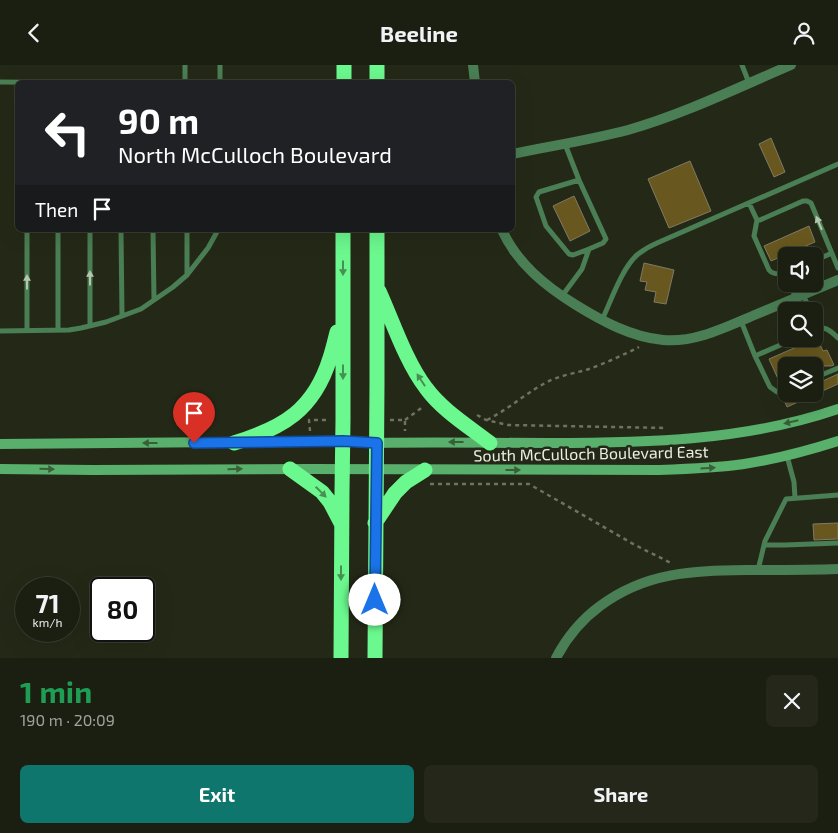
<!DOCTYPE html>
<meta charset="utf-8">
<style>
:root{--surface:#1b1f11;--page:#24271a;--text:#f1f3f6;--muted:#a0a29f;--line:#393d31;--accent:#0f766e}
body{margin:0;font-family:"Exo 2",sans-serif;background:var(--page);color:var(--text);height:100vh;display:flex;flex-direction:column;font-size:19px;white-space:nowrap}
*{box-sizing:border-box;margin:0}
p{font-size:16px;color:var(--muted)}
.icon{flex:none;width:28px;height:28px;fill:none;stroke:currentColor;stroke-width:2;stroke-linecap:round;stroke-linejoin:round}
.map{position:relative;height:593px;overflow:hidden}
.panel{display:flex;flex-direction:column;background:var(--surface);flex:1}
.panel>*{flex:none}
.top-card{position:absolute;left:15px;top:15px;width:500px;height:152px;border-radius:8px;box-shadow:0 5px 20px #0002,0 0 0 1px var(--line);background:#202124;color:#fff;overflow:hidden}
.controls{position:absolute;left:778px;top:182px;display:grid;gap:10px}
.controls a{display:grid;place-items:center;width:45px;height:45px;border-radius:8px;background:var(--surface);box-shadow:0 5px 20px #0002,0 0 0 1px var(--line);font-size:25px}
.speed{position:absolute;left:15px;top:512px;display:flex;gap:10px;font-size:25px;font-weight:700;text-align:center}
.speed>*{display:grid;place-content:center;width:65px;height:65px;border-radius:50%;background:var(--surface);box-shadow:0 5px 20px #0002,0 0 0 1px var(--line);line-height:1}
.speed small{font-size:12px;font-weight:400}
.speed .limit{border:2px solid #111;border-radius:8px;background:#fff;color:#111}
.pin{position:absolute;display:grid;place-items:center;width:42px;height:42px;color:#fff;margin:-51px -21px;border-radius:50% 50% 50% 0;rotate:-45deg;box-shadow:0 0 5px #0007}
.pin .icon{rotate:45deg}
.me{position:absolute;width:55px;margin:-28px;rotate:0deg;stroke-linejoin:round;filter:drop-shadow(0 0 4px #0008)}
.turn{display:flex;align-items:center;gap:18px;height:105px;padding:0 20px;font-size:22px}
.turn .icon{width:65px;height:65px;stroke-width:2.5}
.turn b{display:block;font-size:35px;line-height:42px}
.then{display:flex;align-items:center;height:48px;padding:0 20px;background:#0003;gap:10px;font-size:19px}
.round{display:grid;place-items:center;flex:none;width:52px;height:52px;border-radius:8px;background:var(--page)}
.headline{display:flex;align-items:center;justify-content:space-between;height:85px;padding:0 20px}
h1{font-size:30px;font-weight:700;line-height:38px;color:#1e9e55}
.primary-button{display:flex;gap:10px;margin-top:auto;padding:10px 20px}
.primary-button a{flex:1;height:58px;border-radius:8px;background:var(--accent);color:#fff;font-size:20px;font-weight:700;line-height:58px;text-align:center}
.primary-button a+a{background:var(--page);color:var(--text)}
header{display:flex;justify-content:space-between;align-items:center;height:65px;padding:0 20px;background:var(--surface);font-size:22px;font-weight:700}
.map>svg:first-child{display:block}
</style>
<header><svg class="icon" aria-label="back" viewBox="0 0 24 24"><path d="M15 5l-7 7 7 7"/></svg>Beeline<svg class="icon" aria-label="person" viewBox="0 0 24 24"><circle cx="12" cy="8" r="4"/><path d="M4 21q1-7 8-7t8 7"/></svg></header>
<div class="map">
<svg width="838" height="593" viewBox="0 0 838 593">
<rect width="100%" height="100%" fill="#242917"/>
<path fill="#68571e" stroke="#817a64" d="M771,73L785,107L774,112L759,79Z
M690,96L711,146L669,163L648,114Z
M574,131L590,166L570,176L553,141Z
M809,161L815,177L771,196L764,181Z
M644,198L674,205L666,239L654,237L656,227L645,225L647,217L640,216Z
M817,273L823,286L827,285L834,300L831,301H786V313L779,316L769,294Z
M838,309V319L787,342L782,330L788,329H814V320Z
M838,458V474L814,475L813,459Z"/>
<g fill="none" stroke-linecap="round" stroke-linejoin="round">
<path stroke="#6d7261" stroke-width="2.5" stroke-dasharray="4 4" stroke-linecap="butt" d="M477,350L486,355L508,360L667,363
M390,355H405V366
M405,355L424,341
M487,355C509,344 527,327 549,316C562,310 576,308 589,304C606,298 623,290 639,282
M310,366L309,355H330
M430,419H529L635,480L671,498"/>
<path stroke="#4a7e54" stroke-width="5" d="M220,0V18
M742,0L749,18
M0,17L117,18
M185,18V0
M579,115L606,174L603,178L589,184
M749,138L757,155H760L803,136H807L811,138L838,203
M757,155L754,171L769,205C773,210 781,209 786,208
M27,165V265
M90,165V261
M121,165L122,251
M153,165L154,235
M187,165V210
M814,196L832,188
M790,219L796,233
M803,230L811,246
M562,231L582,204L589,184L573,190L569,189L546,161L536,132L539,127L579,115L565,79
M814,253L818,263
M602,255C611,236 622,203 637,190C643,185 650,181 657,178L838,99
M741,256L755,291L770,322L777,327L786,325
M58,265V165
M814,265C824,260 830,265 838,273
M0,266L69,265L81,263L106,257L141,244L173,222L187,210L208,183L218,165
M755,291L794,274
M814,313L838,303
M787,391L794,417L795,433
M764,480H785L838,478
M758,505L765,476L786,434L838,430"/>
<path stroke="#4a7e54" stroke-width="10" d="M473,0L475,18
M512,89C551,81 590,75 628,65C684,49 737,23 791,0
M502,165C517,198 545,221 576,240C602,256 631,272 663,275C696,278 728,261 757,249C784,238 811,226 838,215
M556,593C567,572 581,555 600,541C647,506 694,506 750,505C779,505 809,505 838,504"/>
<path stroke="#59af6c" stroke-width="10" d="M0,379L343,376L377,378C434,377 491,378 548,378C645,378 745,376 838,344
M0,404L93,405L310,404L659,405C688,404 716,403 744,399C776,394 807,386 838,376"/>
<path stroke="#6bf88e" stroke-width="15" d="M344,18V0
M377,18V0
M379,226C393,257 406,297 426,323C442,345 468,361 490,378
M234,378C283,363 314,345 330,293C333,284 335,275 337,267
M290,404L322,427L330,437L341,458
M375,458L395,428L406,417L425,405
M341,593L342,427L343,355V165
M375,593L377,320V165"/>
</g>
<defs><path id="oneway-solid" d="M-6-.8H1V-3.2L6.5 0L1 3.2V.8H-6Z" transform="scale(1.25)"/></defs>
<g fill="#b3c7b0">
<use href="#oneway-solid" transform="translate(819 158) rotate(-113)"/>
<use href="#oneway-solid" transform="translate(90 213) rotate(-90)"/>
<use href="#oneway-solid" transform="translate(27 217) rotate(-90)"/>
</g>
<g fill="#489052">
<use href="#oneway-solid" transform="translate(343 203) rotate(90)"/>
<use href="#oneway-solid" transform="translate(343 307) rotate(90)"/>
<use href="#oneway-solid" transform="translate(421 315) rotate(-123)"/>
<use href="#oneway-solid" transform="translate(321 427) rotate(45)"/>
<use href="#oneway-solid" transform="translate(341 508) rotate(90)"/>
</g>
<g fill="#395f39">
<use href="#oneway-solid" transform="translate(791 357) rotate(167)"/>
<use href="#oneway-solid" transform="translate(456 377) rotate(-180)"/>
<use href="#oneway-solid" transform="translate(150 378) rotate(180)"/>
<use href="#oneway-solid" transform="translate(708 403) rotate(-4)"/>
<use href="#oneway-solid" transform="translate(47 404) rotate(1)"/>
<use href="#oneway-solid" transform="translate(235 404) rotate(-1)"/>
<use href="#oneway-solid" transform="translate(513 405)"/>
</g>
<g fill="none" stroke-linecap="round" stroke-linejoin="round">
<g stroke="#114b97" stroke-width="12">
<path id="route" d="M194,378L343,376L377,378L375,535"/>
</g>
<use href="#route" stroke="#1a73e8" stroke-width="9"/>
</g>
<g text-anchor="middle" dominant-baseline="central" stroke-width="5" stroke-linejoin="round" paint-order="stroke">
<g font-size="16" fill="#ebefe2" stroke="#242917">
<text transform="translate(591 388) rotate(-1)">South McCulloch Boulevard East</text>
</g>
</g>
</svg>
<div class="controls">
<a><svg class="icon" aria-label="sound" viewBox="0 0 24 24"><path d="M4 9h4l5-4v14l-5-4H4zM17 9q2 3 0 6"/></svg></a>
<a><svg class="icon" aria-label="search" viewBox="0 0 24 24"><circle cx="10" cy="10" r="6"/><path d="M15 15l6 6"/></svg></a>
<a><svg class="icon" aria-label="layers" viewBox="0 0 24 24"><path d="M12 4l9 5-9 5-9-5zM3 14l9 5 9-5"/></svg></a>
</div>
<div class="speed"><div>71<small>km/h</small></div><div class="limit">80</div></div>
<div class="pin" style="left:194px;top:378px;background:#d93025"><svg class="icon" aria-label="arrive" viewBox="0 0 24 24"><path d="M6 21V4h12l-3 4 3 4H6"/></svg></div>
<svg class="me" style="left:375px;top:535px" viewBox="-20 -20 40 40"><circle r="19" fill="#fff"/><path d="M0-13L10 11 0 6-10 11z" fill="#1a73e8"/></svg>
<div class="top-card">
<div class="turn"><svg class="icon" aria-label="left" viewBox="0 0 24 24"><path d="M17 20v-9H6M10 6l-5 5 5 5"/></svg><div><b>90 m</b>North McCulloch Boulevard</div></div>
<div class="then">Then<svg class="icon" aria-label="arrive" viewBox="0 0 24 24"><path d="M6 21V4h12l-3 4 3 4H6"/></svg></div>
</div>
</div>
<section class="panel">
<div class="headline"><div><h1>1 min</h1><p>190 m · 20:09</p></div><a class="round"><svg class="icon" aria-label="close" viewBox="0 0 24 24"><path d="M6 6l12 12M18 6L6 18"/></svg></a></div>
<div class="primary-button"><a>Exit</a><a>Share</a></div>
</section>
